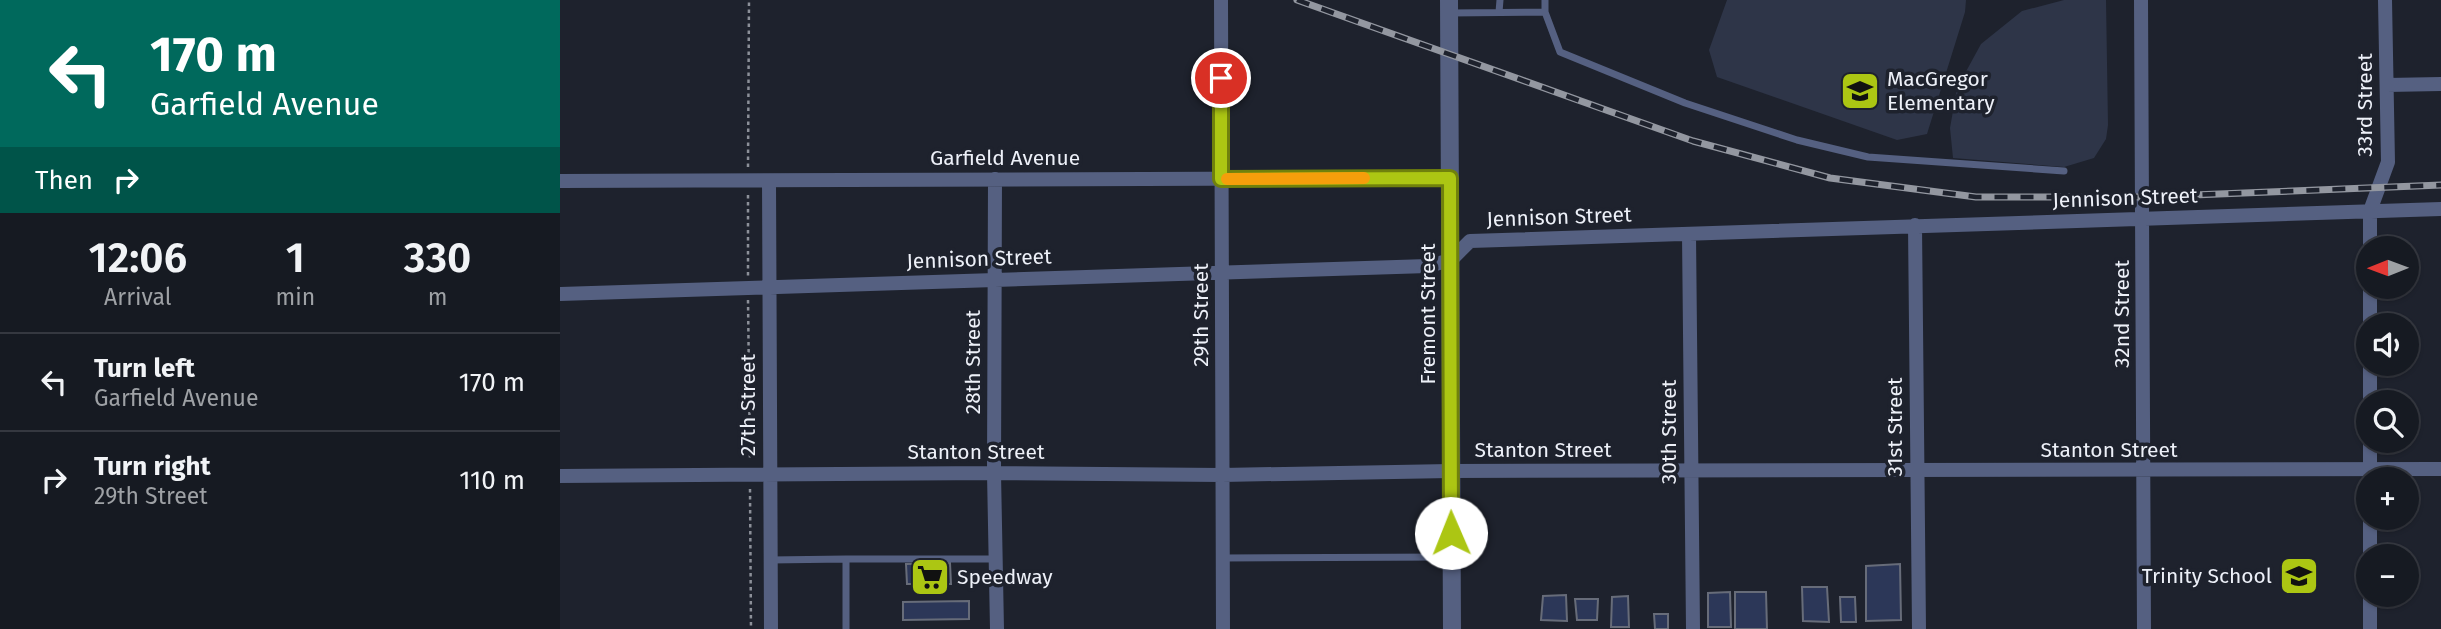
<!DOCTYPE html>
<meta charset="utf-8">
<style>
:root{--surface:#161a22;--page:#23272f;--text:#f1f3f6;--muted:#9ea1a5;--line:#353840}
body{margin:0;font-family:"Fira Sans",sans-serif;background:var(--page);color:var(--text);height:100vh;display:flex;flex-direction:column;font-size:26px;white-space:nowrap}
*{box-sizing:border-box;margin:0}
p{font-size:23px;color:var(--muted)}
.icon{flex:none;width:38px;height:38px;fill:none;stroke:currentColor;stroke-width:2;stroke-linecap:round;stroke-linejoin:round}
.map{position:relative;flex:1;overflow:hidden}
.details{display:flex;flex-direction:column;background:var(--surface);width:560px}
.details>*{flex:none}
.top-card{background:#00695c;color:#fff;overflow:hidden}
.needle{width:46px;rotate:269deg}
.buttons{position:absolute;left:1796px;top:236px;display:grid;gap:14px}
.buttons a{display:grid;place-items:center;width:63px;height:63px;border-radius:50%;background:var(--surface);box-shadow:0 2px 5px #0004,0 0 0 2px var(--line);font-size:35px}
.pin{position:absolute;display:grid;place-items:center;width:60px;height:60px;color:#fff;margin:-30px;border:4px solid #fff;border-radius:50%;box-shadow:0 2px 7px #0007}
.me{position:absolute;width:77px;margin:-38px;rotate:359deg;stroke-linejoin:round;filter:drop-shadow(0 0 5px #0008)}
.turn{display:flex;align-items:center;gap:24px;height:147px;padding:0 35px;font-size:32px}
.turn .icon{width:91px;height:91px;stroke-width:2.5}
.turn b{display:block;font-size:49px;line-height:60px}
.then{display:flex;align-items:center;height:66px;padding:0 35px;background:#0003;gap:14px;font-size:26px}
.eta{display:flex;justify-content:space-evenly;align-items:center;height:119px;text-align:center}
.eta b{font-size:42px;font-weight:600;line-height:49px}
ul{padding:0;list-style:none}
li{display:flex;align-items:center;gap:21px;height:98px;padding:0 35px;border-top:2px solid var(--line)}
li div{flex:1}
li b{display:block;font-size:26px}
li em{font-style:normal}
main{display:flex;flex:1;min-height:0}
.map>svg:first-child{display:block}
</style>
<main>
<section class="details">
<div class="top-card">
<div class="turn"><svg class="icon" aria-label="left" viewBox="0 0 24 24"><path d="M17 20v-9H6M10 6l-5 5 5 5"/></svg><div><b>170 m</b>Garfield Avenue</div></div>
<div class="then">Then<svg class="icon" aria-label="right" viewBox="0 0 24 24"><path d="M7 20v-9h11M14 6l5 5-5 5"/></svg></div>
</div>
<div class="eta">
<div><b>12:06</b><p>Arrival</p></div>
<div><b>1</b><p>min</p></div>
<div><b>330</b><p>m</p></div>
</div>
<ul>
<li><svg class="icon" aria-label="left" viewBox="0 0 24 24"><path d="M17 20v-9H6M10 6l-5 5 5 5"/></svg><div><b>Turn left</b><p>Garfield Avenue</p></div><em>170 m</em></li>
<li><svg class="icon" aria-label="right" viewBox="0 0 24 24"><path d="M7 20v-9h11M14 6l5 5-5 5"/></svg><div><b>Turn right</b><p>29th Street</p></div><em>110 m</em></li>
</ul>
</section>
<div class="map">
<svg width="1881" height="629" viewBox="0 0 1881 629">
<rect width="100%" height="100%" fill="#1e222d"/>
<path fill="#2e3548" d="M1167,0H1406L1405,12L1367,134L1337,140L1157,77L1149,50Z
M1504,0H1546L1548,125L1546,139L1534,158L1504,167L1393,158L1390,128L1397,88L1421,44L1462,11Z"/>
<path fill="#2c3758" stroke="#676c79" stroke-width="2" d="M390,563L391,584H347L346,564Z
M1340,564L1341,620L1306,621V566Z
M1242,587H1267L1269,622L1243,621Z
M1170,592L1171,627H1148V593Z
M1175,592H1206L1207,629H1175Z
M1006,595L1007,621L981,620L983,596Z
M1068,596L1069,627H1051L1052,597Z
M1280,597H1295L1296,622H1281Z
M1015,599H1038L1037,620H1017Z
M409,601V619L343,620V602Z
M1094,614H1108V629H1095Z"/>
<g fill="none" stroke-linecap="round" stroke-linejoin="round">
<path stroke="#8c9099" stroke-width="2.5" stroke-dasharray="3.5 3.5" stroke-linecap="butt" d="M188,167L189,0
M188,195V276
M188,300L190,461
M190,489L191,629"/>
<path stroke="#556081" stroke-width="7" d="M939,12L940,0
M985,12L1000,52L1125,103L1237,140L1308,157L1504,171
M890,13L985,12V0
M663,558L890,557
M286,559H435
M210,560L286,559V629"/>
<path stroke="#556081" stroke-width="14" d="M661,0L663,629
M1581,0L1584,629
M1827,85L1881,84
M435,179L434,473L437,629
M0,181L890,178
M209,181L211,629
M1355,225L1359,629
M1129,234L1133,629
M1810,248V211L1828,162L1825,0
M1810,287V326
M0,294L868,266L891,260L910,241L1881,209
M1810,364V402
M1810,441V480
M0,476L434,473L662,475L890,471L1881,469
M1810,518V556
M1810,595V629"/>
<path stroke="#556081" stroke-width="18" d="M889,0L892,629"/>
<g stroke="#9397a0" stroke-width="7">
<path id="rail" d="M737,0L1133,141L1270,178L1416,197H1583L1881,185"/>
</g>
<use href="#rail" stroke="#1e222d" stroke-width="4.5" stroke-dasharray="13" stroke-linecap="butt"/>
</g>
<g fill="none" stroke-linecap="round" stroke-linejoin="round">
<g stroke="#70810c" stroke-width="18">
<path id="route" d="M661,78V179L890,178L891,533"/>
</g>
<use href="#route" stroke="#acc613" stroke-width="12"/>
<path stroke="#f59e0b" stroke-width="12" d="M667,179L804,178"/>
</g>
<defs>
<g id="school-square" transform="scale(2.0125)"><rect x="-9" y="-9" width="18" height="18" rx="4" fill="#acc613" stroke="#1e222d"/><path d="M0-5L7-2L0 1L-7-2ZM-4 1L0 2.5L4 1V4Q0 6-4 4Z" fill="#111"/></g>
<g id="supermarket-square" transform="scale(2.0125)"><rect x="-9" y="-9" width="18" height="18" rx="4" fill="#acc613" stroke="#1e222d"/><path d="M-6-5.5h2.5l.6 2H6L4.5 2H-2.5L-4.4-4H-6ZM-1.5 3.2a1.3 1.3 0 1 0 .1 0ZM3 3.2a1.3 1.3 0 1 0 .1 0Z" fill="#111"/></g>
</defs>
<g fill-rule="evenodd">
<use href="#school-square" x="1300" y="91"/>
<use href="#school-square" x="1739" y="576"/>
<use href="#supermarket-square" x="370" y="577"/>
</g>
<g text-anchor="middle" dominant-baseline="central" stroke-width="7" stroke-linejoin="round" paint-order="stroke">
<g font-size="21" fill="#edf0f8" stroke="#1e222d" text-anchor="start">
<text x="1327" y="79">MacGregor<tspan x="1327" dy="24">Elementary</tspan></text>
<text x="1712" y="576" text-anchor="end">Trinity School</text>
<text x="397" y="577">Speedway</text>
</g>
<g font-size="21" fill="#edf0f8" stroke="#1e222d">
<text transform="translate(1805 105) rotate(-90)">33rd Street</text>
<text x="445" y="158">Garfield Avenue</text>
<text transform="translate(1565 198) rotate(-2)">Jennison Street</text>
<text transform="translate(999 217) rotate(-2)">Jennison Street</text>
<text transform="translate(419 259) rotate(-2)">Jennison Street</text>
<text transform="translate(868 314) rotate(-90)">Fremont Street</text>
<text transform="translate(1562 314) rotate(-90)">32nd Street</text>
<text transform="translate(641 315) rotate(-90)">29th Street</text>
<text transform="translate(413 362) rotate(-90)">28th Street</text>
<text transform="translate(188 405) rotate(-90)">27th Street</text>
<text transform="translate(1335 427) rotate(-90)">31st Street</text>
<text transform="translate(1109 432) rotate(-90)">30th Street</text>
<text x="983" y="450">Stanton Street</text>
<text x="1549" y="450">Stanton Street</text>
<text x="416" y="452">Stanton Street</text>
</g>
</g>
</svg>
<div class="buttons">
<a><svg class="needle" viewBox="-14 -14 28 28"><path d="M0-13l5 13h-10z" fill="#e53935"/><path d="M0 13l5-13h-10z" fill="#9ea1a5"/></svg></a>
<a><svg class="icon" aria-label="sound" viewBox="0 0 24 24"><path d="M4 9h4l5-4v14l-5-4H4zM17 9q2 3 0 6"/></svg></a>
<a><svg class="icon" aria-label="search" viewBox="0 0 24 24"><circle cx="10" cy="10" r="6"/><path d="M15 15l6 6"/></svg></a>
<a>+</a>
<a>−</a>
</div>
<div class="pin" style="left:661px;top:78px;background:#d93025"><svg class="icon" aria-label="arrive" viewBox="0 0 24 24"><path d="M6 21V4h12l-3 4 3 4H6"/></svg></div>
<svg class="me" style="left:891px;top:533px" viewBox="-20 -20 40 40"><circle r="19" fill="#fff"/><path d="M0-13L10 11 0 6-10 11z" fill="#acc613"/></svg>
</div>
</main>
